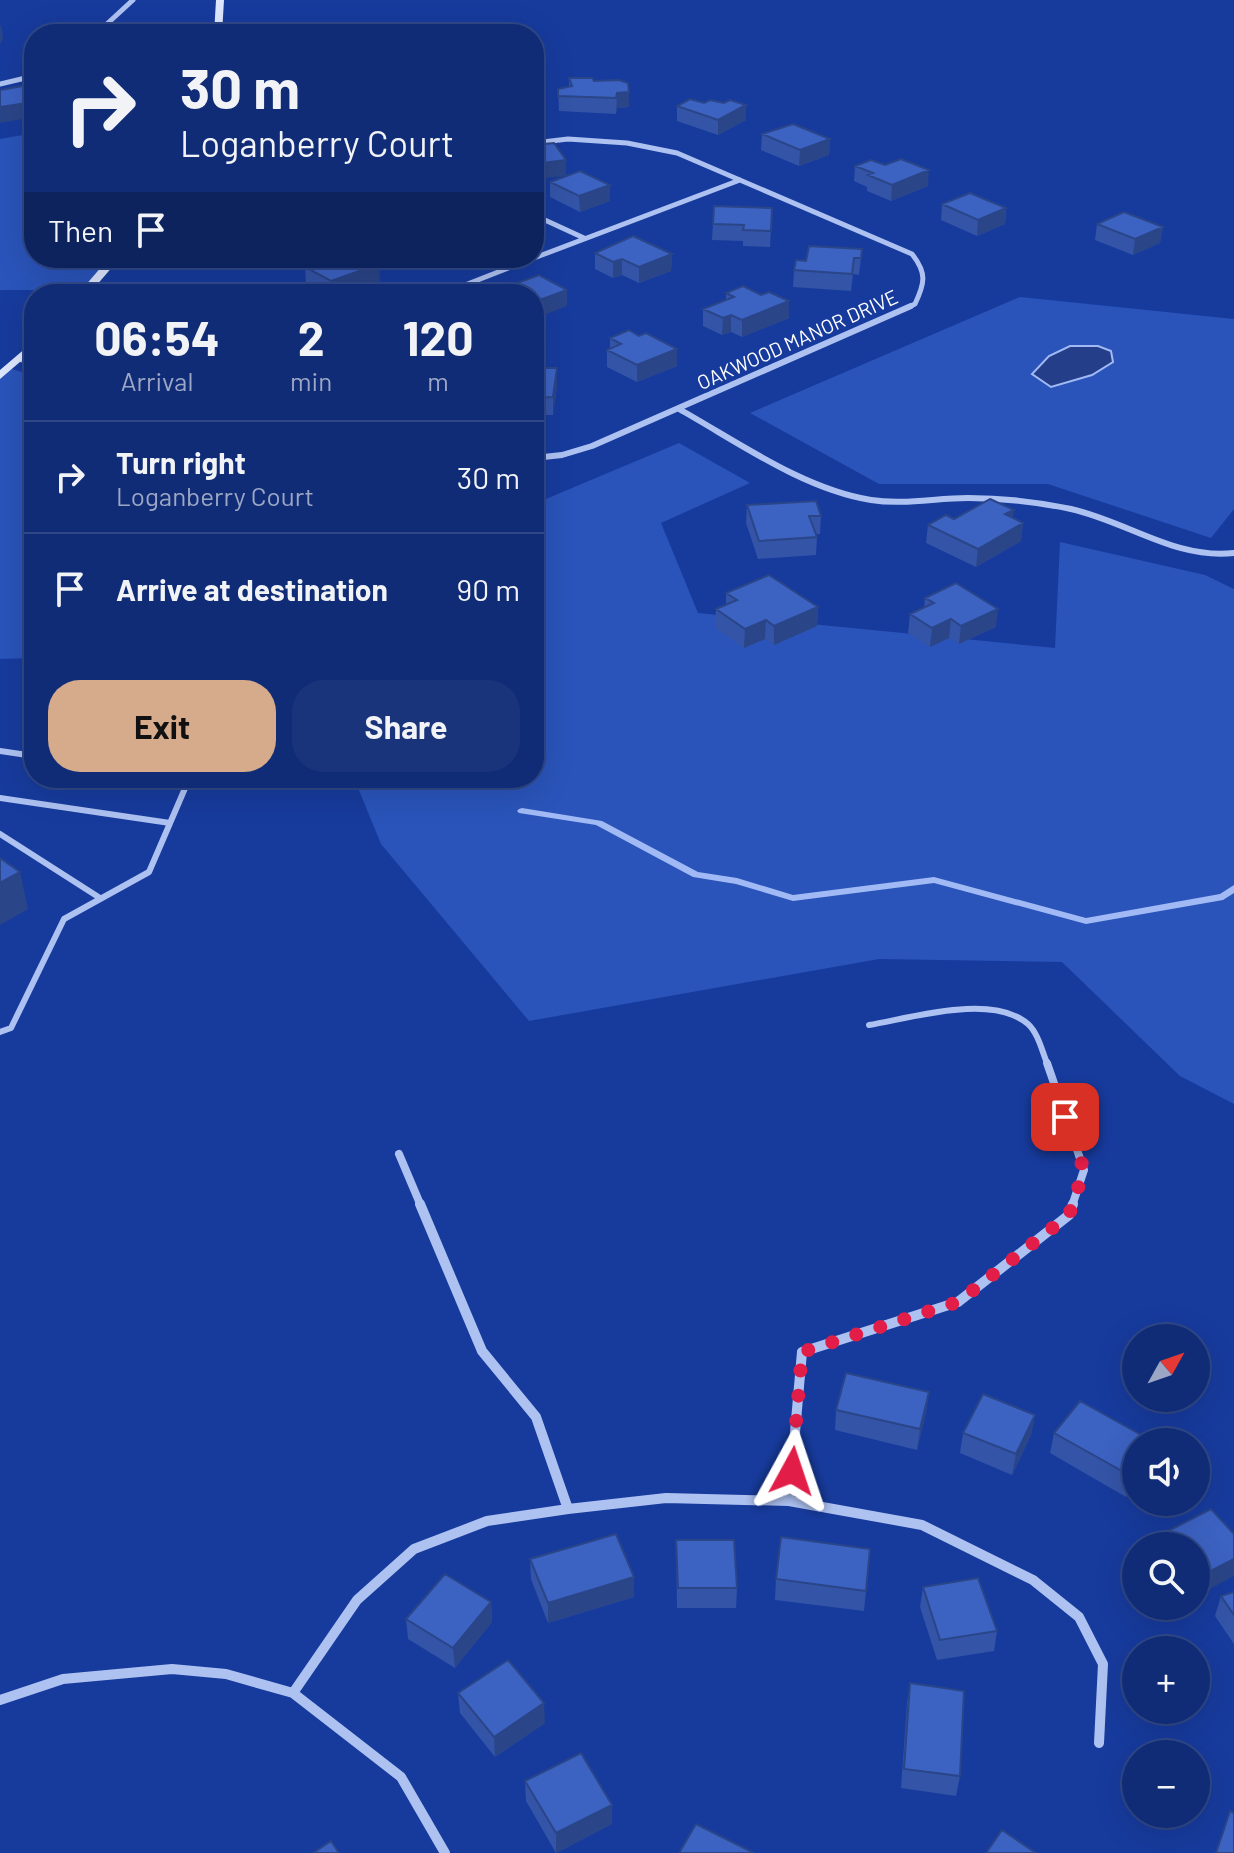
<!DOCTYPE html>
<meta charset="utf-8">
<style>
:root{--surface:#112c76;--page:#1a347b;--text:#f1f3f6;--muted:#9ca7c5;--line:#304888;--accent:#d6ab8b}
body{margin:0;font-family:Barlow,sans-serif;background:var(--page);color:var(--text);height:100vh;display:flex;flex-direction:column;font-size:30px;white-space:nowrap}
*{box-sizing:border-box;margin:0}
p{font-size:26px;color:var(--muted)}
.icon{flex:none;width:44px;height:44px;fill:none;stroke:currentColor;stroke-width:2;stroke-linecap:round;stroke-linejoin:round}
.map{position:relative;flex:1;overflow:hidden}
.details{position:absolute;left:24px;top:284px;width:520px;height:504px;display:flex;flex-direction:column;background:var(--surface);border-radius:32px;box-shadow:0 8px 32px #0002,0 0 0 2px var(--line)}
.details>*{flex:none}
.banner{position:absolute;left:24px;top:24px;width:520px;height:244px;border-radius:32px;box-shadow:0 8px 32px #0002,0 0 0 2px var(--line);background:#112c76;color:var(--text);overflow:hidden}
.needle{width:52px;rotate:50deg}
.tools{position:absolute;left:1122px;top:1324px;display:grid;gap:16px}
.tools a{display:grid;place-items:center;width:88px;height:88px;border-radius:50%;background:var(--surface);box-shadow:0 8px 32px #0002,0 0 0 2px var(--line);font-size:40px}
.pin{position:absolute;display:grid;place-items:center;width:68px;height:68px;color:#fff;margin:-34px;border-radius:16px;box-shadow:0 4px 12px #0006}
.me{position:absolute;width:88px;margin:-44px;rotate:5deg;stroke-linejoin:round;filter:drop-shadow(0 0 6px #0008)}
.turn{display:flex;align-items:center;gap:28px;height:168px;padding:0 24px;font-size:36px}
.turn .icon{width:104px;height:104px;stroke-width:2.5}
.turn b{display:block;font-size:56px;line-height:68px}
.then{display:flex;align-items:center;height:76px;padding:0 24px;background:#0003;gap:16px;font-size:30px}
.eta{display:flex;justify-content:space-evenly;align-items:center;height:136px;text-align:center}
.eta b{font-size:48px;font-weight:700;line-height:56px}
.primary-button{display:flex;gap:16px;margin-top:auto;padding:16px 24px}
.primary-button a{flex:1;height:92px;border-radius:32px;background:var(--accent);color:#111;font-size:32px;font-weight:700;line-height:92px;text-align:center}
.primary-button a+a{background:var(--page);color:var(--text)}
ul{padding:0;list-style:none}
li{display:flex;align-items:center;gap:24px;height:112px;padding:0 24px;border-top:2px solid var(--line)}
li div{flex:1}
li b{display:block;font-size:30px}
li em{font-style:normal}
.map>svg:first-child{display:block}
</style>
<div class="map">
<svg width="1234" height="1853" viewBox="0 0 1234 1853">
<rect width="100%" height="100%" fill="#173b9d"/>
<path fill="#2a54ba" d="M34,133V258H115L87,290H0V139Z
M1020,297L1234,319V509L1211,538L1048,484H879L750,413Z
M9,368L34,376V658L0,659V376Z
M679,443L750,483L661,523L698,613L1055,648L1060,542L1205,575L1234,589V1104L1180,1076L1062,962L879,959L529,1021L381,844L354,778H534V504Z"/>
<path fill="#243e89" stroke="#a1baf5" stroke-width="2" d="M1070,346H1098L1111,351L1113,362L1092,375L1051,387L1032,374L1049,356Z"/>
<g fill="none" stroke-linecap="round" stroke-linejoin="round">
<path fill="#a1baf5" fill-rule="evenodd" d="M522,808L602,821L698,872L737,878L793,895L934,877L1086,918L1220,894L1234,885V893L1223,900L1086,924L934,883L793,901L736,884L693,877L596,825L519,813L517,811L519,809Z"/>
<path stroke="#aec2f2" stroke-width="6" d="M0,751L34,756
M0,798L170,823
M0,834L100,898
M869,1025C911,1018 992,993 1028,1024C1038,1033 1042,1051 1047,1063
M0,1032L11,1028L64,919L149,872L189,779L179,778"/>
<path stroke="#aec2f2" stroke-width="5" d="M96,34L133,0
M0,84L34,76
M534,143L568,139L627,143L677,153L912,254C927,273 925,283 915,304L906,308
M534,215L584,238
M534,258L740,180
M442,294L534,258"/>
<path stroke="#aec2f2" stroke-width="6" d="M20,359L34,361
M679,409C738,442 803,489 871,500C903,505 936,498 968,498C1003,498 1038,502 1071,509C1126,521 1176,560 1234,553
M534,458L562,455L592,446L911,306"/>
<path stroke="#aec2f2" stroke-width="8" d="M1047,1063L1084,1170L1072,1206
M399,1154L421,1206"/>
<path stroke="#aec2f2" stroke-width="10" d="M420,1204L482,1351L536,1417L568,1509
M789,1501L802,1352L958,1302L1069,1215L1073,1204
M293,1693L357,1600L414,1549L487,1521L568,1509L666,1498L789,1501L922,1525L1033,1580L1079,1617L1103,1664L1099,1743
M0,1700L63,1679L172,1669L226,1674L293,1693L401,1777L445,1853"/>
<path fill="#dde6fc" fill-rule="evenodd" d="M216,0H224L222,34H214Z
M109,258H120L89,294H78Z
M34,341V350L0,379V370Z"/>
</g>
<path fill="#3454a7" d="M569,78L594,81L629,92V107L617,108L616,114L559,111L558,89L569,87Z
M704,103L746,105V120L718,135L677,121V106Z
M762,134L830,139L829,155L799,166L761,150Z
M855,166L928,186L891,201L867,191V187L854,181Z
M550,182L610,201L580,212L550,197Z
M942,204L1006,208L1005,224L977,236L941,220Z
M772,208L770,247L743,246V241L712,240L713,224Z
M1097,224L1163,227L1160,243L1133,255L1095,240Z
M862,249L859,275L853,274L851,291L793,287L794,270L806,261Z
M595,253L672,254L671,271L639,283L622,275L613,278L595,269Z
M210,258H236L234,262L210,261Z
M315,258H367L380,281L344,294H325L306,284L305,267L316,263Z
M726,293L789,318L742,337L731,332L722,335L703,326V309L726,300Z
M610,338L677,366L637,382L607,367V350L610,348Z
M534,368L557,385L553,415H534Z
M747,505L821,516L820,534H816L817,537L816,555L758,559L746,523Z
M1013,518L1023,523L1021,541L976,567L926,543L928,525L954,519Z
M726,593L818,607L817,626L774,645L765,639L744,648L715,628L716,609L726,605Z
M925,598L996,627L959,644L949,638L930,647L908,633L910,614L924,608Z
M929,1392L926,1412L917,1450L835,1430L836,1410Z
M1080,1401L1136,1484L1126,1497L1050,1453L1054,1433Z
M1035,1415L1031,1435L1012,1475L960,1453L963,1433Z
M1168,1531L1234,1534L1200,1594L1196,1590V1546H1164Z
M676,1540L737,1588L736,1608H677Z
M530,1559L634,1597L548,1623L531,1579Z
M776,1579L866,1591L864,1611L775,1600Z
M923,1587L997,1631L994,1651L937,1660L920,1607Z
M1234,1592V1644L1215,1616L1221,1596Z
M491,1602L492,1622L455,1668L408,1639L406,1619Z
M910,1683L960,1776L956,1796L901,1788L907,1703Z
M458,1693L545,1723L495,1757L460,1713Z
M525,1781L612,1824L556,1853L526,1801Z"/>
<path fill="#2a4588" d="M1,25L3,39L0,44V26Z
M629,92V107L617,108L616,114L617,93Z
M34,102V117L0,123V107Z
M746,105V120L718,135V120Z
M830,139L829,155L799,166L800,150Z
M566,160V176L534,179V164Z
M929,170L928,186L891,201L892,185Z
M610,185V201L580,212L579,196Z
M1006,208L1005,224L977,236L978,220Z
M1163,227L1160,243L1133,255L1135,239Z
M672,254L671,271L639,283V267Z
M622,259V275L613,278V262Z
M379,264L380,281L344,294H332L331,281Z
M567,290V306L534,319V302Z
M789,301V318L742,337V320Z
M731,315V332L722,335L723,318Z
M677,349V366L637,382V365Z
M557,368V385L553,415V397Z
M1014,510L1011,527L1005,514Z
M1023,523L1021,541L976,567L978,549Z
M818,607L817,626L774,645V626Z
M998,609L996,627L959,644L961,626Z
M951,619L949,638L930,647L932,628Z
M766,620L765,639L744,648L745,629Z
M20,872L28,909L0,925V883Z
M929,1392L926,1412L917,1450L920,1429Z
M1035,1415L1031,1435L1012,1475L1016,1454Z
M1136,1469V1484L1126,1497L1131,1476Z
M1234,1559V1576L1200,1594L1205,1574Z
M634,1577V1597L548,1623V1603Z
M491,1602L492,1622L455,1668L453,1648Z
M544,1703L545,1723L495,1757L494,1737Z
M612,1805V1824L556,1853V1833Z"/>
<path fill="#3c62c2" stroke="#2a4588" stroke-width="2" d="M569,78H592L594,81L619,80L628,83L629,92L617,93L616,98L558,96V89L572,86Z
M34,84V102L0,107V90Z
M690,99L704,103L710,100L724,103L730,100L746,105L718,120L677,106Z
M793,124L830,139L800,150L762,134Z
M554,143L566,160L534,164V145Z
M901,159L929,170L892,185L868,175L873,173L855,166L871,160L885,165Z
M580,171L610,185L579,196L550,182Z
M970,193L1006,208L978,220L942,204Z
M714,206L772,208L771,231L743,230L744,225L713,224Z
M1124,212L1163,227L1135,239L1097,224Z
M633,236L672,254L639,267L622,259L613,262L595,253Z
M809,246L862,249L861,258H854L852,274L794,270L796,260L806,261Z
M318,258H367L379,264L331,281L305,267L323,261Z
M539,275L567,290L534,302V294H506L498,290Z
M743,286L761,295L769,292L789,301L742,320L731,315L723,318L703,309L734,297L726,293Z
M196,288L203,294H171Z
M161,291L164,294H147Z
M629,330L639,336L646,333L677,349L637,365L607,350L621,344L610,338Z
M534,368H557L553,397L534,398Z
M990,499L1014,510L1005,514L1023,523L978,549L928,525L946,515L954,519Z
M816,501L821,516H809L817,537L759,541L747,505Z
M769,575L818,607L774,626L766,620L745,629L716,609L737,600L726,593Z
M956,583L998,609L961,626L951,619L932,628L910,614L934,603L925,598Z
M0,858L20,872L0,883Z
M846,1373L929,1392L920,1429L836,1410Z
M983,1394L1035,1415L1016,1454L963,1433Z
M1080,1401L1154,1442H1136V1469L1131,1476L1054,1433Z
M1211,1509L1234,1534V1559L1205,1574L1196,1563V1546H1181L1168,1531Z
M616,1534L634,1577L548,1603L530,1559Z
M781,1537L870,1549L866,1591L776,1579Z
M676,1540H734L737,1588H678Z
M445,1574L491,1602L453,1648L406,1619Z
M978,1578L997,1631L940,1640L923,1587Z
M1234,1592V1615L1221,1596Z
M508,1660L544,1703L494,1737L458,1693Z
M910,1683L964,1691L960,1776L904,1769Z
M581,1753L612,1805L556,1833L525,1781Z
M1230,1811L1234,1813V1853H1216Z
M696,1824L754,1853H679Z
M1002,1830L1036,1853H986Z
M331,1841L339,1853H313Z"/>
<g fill="none" stroke-linecap="round" stroke-linejoin="round">
<path stroke="#e11d48" stroke-width="14" stroke-dasharray="0 25.2" d="M792,1471L802,1352L958,1302L1069,1215L1084,1170L1065,1117"/>
</g>
<g text-anchor="middle" dominant-baseline="central" stroke-width="8" stroke-linejoin="round" paint-order="stroke">
<g font-size="20" fill="#fff" stroke="#173b9d">
<text transform="translate(797 339) rotate(-24)">OAKWOOD MANOR DRIVE</text>
</g>
</g>
</svg>
<div class="tools">
<a><svg class="needle" viewBox="-14 -14 28 28"><path d="M0-13l5 13h-10z" fill="#e53935"/><path d="M0 13l5-13h-10z" fill="#9ca7c5"/></svg></a>
<a><svg class="icon" aria-label="sound" viewBox="0 0 24 24"><path d="M4 9h4l5-4v14l-5-4H4zM17 9q2 3 0 6"/></svg></a>
<a><svg class="icon" aria-label="search" viewBox="0 0 24 24"><circle cx="10" cy="10" r="6"/><path d="M15 15l6 6"/></svg></a>
<a>+</a>
<a>−</a>
</div>
<div class="pin" style="left:1065px;top:1117px;background:#d93025"><svg class="icon" aria-label="arrive" viewBox="0 0 24 24"><path d="M6 21V4h12l-3 4 3 4H6"/></svg></div>
<svg class="me" style="left:792px;top:1471px" viewBox="-20 -20 40 40"><path d="M0-17L14 15 0 8-14 15z" fill="#e11d48" stroke="#fff" stroke-width="4"/></svg>
<div class="banner">
<div class="turn"><svg class="icon" aria-label="right" viewBox="0 0 24 24"><path d="M7 20v-9h11M14 6l5 5-5 5"/></svg><div><b>30 m</b>Loganberry Court</div></div>
<div class="then">Then<svg class="icon" aria-label="arrive" viewBox="0 0 24 24"><path d="M6 21V4h12l-3 4 3 4H6"/></svg></div>
</div>
<section class="details">
<div class="eta">
<div><b>06:54</b><p>Arrival</p></div>
<div><b>2</b><p>min</p></div>
<div><b>120</b><p>m</p></div>
</div>
<ul>
<li><svg class="icon" aria-label="right" viewBox="0 0 24 24"><path d="M7 20v-9h11M14 6l5 5-5 5"/></svg><div><b>Turn right</b><p>Loganberry Court</p></div><em>30 m</em></li>
<li><svg class="icon" aria-label="arrive" viewBox="0 0 24 24"><path d="M6 21V4h12l-3 4 3 4H6"/></svg><div><b>Arrive at destination</b></div><em>90 m</em></li>
</ul>
<div class="primary-button"><a>Exit</a><a>Share</a></div>
</section>
</div>
